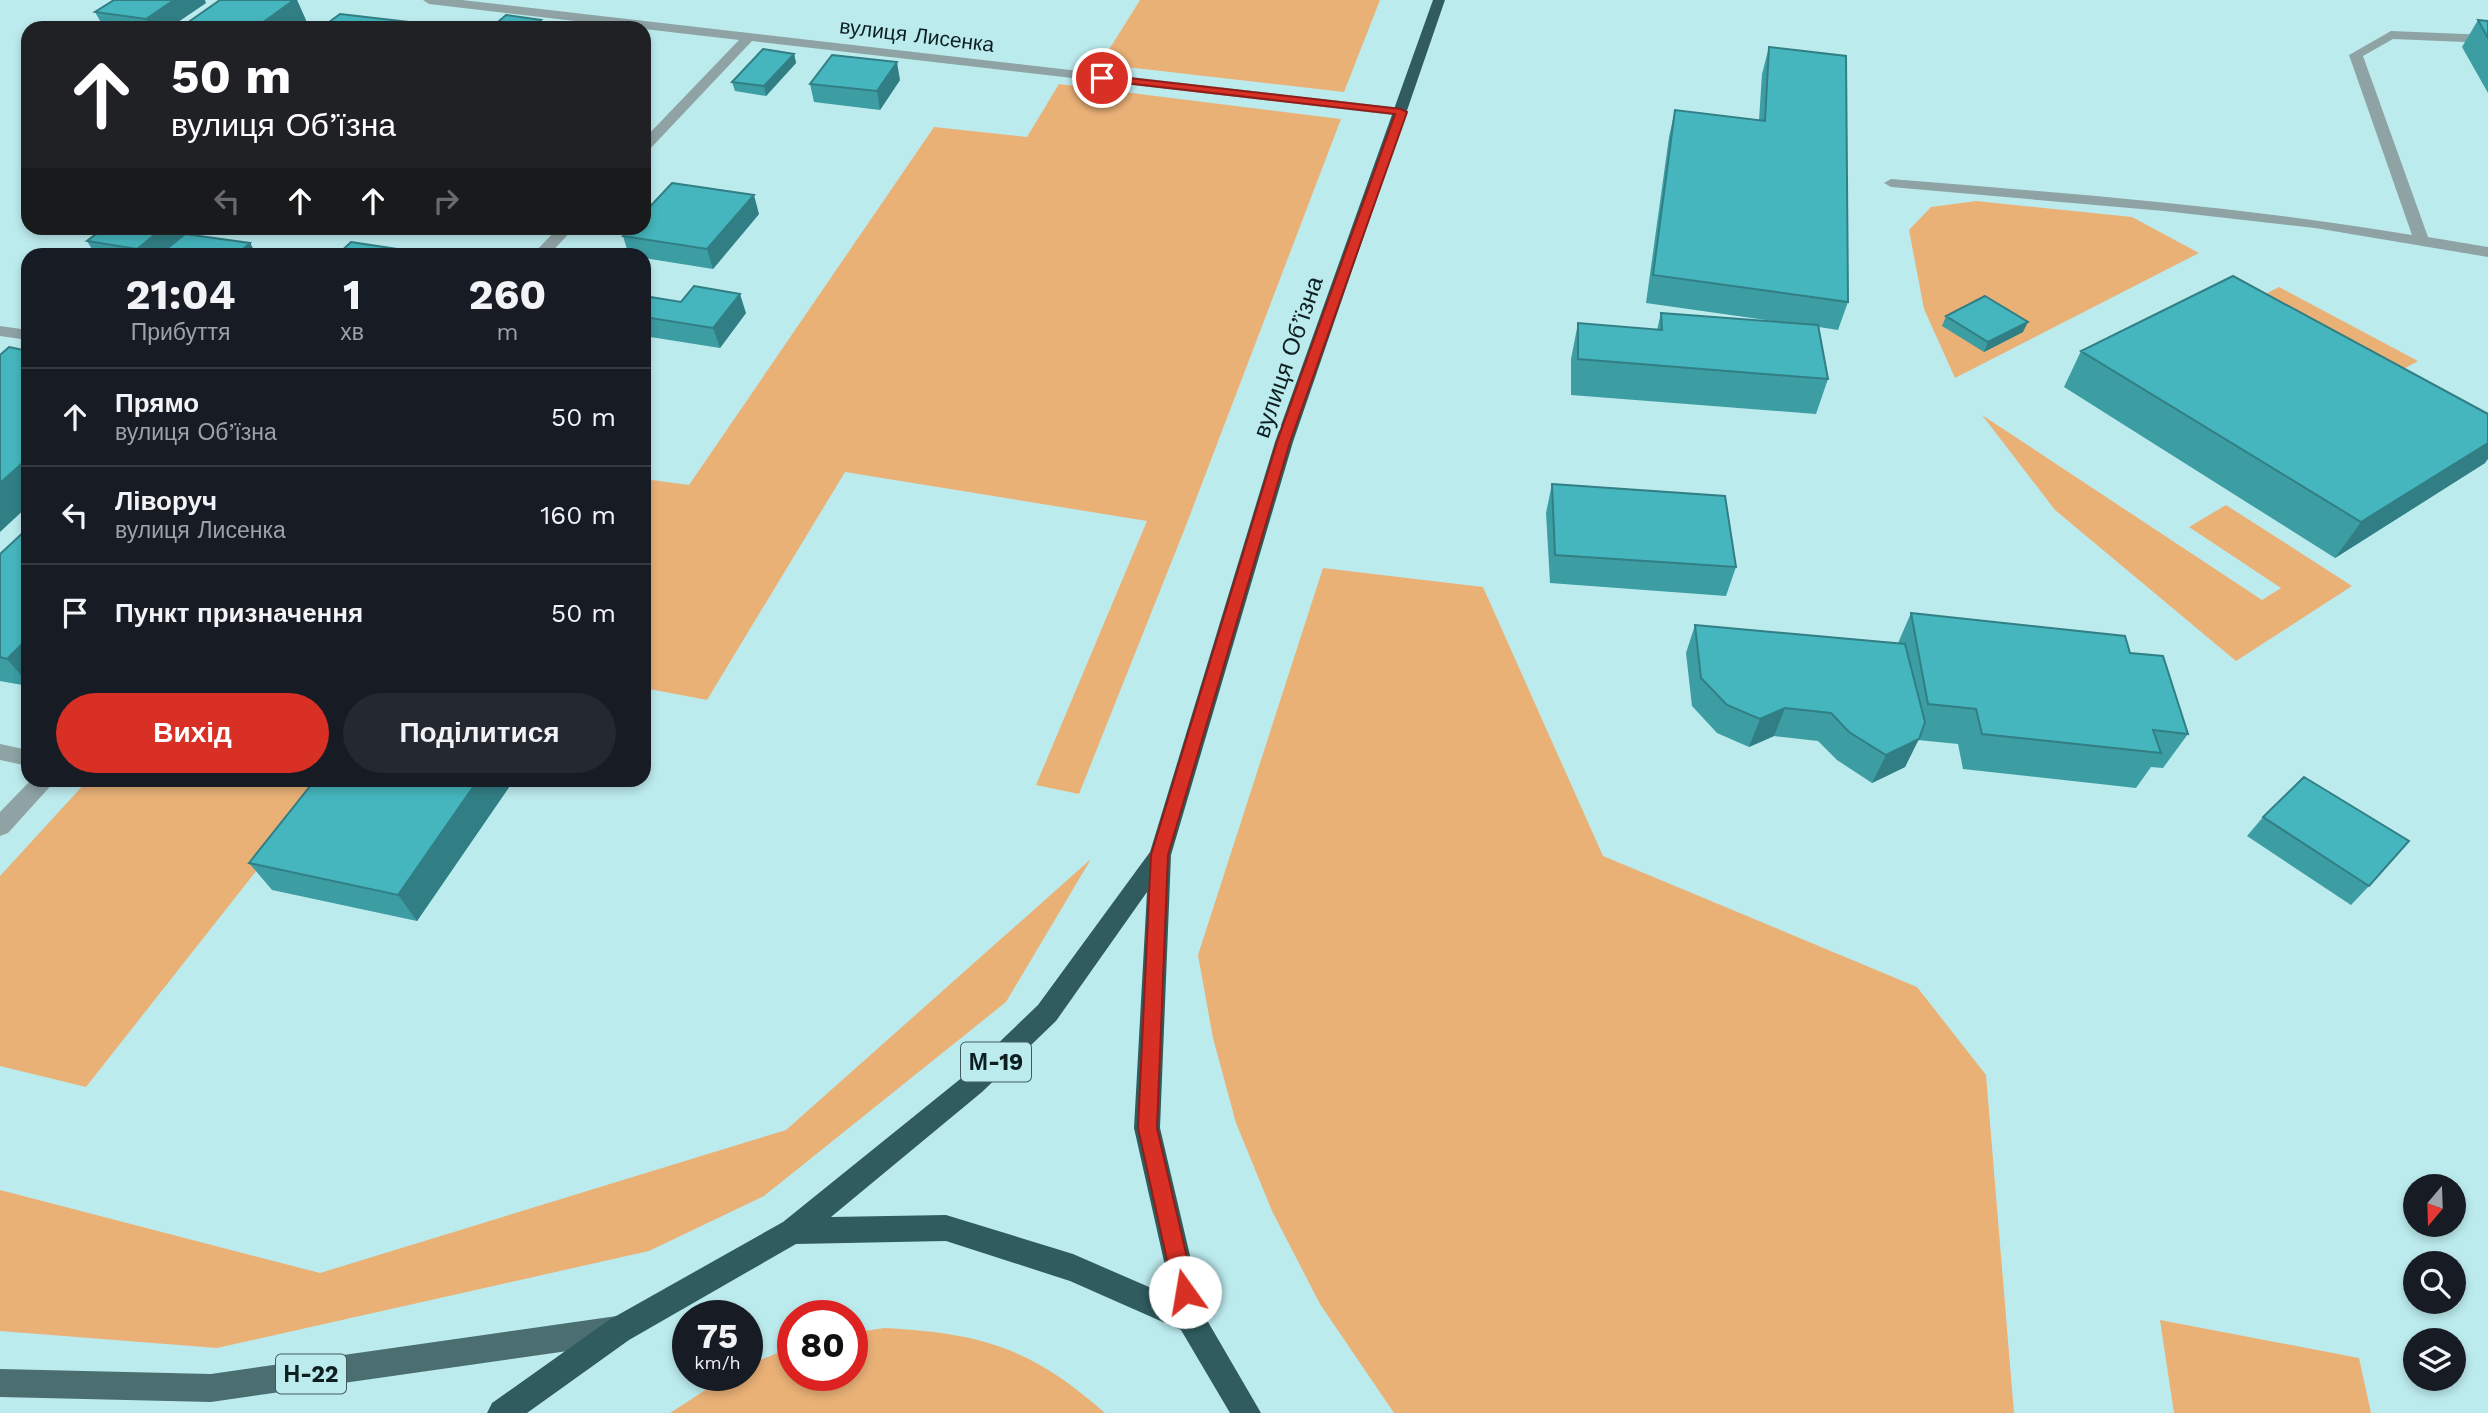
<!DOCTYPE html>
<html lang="uk">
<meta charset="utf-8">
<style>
:root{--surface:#171b24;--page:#242831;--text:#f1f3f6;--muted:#9ea1a6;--line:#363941;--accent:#d93025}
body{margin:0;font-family:"Work Sans",sans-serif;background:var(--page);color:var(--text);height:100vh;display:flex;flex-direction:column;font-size:26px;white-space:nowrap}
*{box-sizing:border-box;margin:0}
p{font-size:23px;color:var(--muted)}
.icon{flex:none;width:38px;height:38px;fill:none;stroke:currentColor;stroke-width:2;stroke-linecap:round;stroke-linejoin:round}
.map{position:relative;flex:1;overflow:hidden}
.panel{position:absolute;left:21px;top:248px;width:630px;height:539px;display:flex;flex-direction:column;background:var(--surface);border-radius:21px;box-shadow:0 4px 10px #0003}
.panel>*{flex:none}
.guide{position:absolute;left:21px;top:21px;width:630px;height:214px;border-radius:21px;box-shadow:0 4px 10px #0003;background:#202124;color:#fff;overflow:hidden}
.needle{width:46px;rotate:199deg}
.tools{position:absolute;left:2403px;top:1174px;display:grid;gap:14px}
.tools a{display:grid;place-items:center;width:63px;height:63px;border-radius:50%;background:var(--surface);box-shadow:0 4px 10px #0003;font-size:35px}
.speed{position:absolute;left:672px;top:1300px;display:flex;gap:14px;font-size:35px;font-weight:700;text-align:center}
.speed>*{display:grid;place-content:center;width:91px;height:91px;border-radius:50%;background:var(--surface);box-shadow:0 4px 10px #0003;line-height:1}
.speed small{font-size:18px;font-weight:400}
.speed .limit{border:10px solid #d22;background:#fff;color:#111}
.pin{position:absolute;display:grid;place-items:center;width:60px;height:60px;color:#fff;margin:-30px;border:4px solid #fff;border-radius:50%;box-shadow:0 2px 7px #0007}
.me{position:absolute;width:77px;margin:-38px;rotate:347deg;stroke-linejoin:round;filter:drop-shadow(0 0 5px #0008)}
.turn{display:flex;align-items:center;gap:24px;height:147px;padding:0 35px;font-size:32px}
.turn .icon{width:91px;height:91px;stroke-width:2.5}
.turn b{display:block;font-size:49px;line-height:60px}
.lanes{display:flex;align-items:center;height:66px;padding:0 35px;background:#0003;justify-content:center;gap:35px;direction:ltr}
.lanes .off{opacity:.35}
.eta{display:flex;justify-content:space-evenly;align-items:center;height:119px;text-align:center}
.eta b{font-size:42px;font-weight:700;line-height:49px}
.action{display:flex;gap:14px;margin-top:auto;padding:14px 35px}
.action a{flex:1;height:80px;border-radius:42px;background:var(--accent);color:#fff;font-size:28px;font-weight:700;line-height:80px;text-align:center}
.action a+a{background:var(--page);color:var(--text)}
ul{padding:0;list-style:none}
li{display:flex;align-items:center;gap:21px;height:98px;padding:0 35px;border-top:2px solid var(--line)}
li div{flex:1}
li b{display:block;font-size:26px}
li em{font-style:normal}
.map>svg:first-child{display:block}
</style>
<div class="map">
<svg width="2488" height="1413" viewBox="0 0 2488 1413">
<rect width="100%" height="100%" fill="#bcebee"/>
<path fill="#eab177" d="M1140,0H1380L1344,92L1100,64Z
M1059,84L1341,119L1185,528L1079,794L1036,785L1147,521L845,472L707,700L644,688V479L689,485L934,127L1027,137Z
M1976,201L2132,217L2199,253L1955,378L1924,309L1909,230L1931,207Z
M2279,287L2418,361L2382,381L2244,305Z
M1982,415L2262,600L2281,588L2189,527L2226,505L2352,586L2236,661L2055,510Z
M1323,568L1483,587L1603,856L1917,987L1986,1075L2014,1413H1394L1320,1304L1272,1211L1236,1123L1213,1038L1198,955Z
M87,781H327L86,1087L0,1066V876Z
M1091,859L1006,1002L764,1196L649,1251L217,1348L0,1331V1190L320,1273L786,1130Z
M2160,1320L2359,1358L2371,1413H2174Z
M884,1328C982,1333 1031,1348 1105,1413H670L727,1376H747V1365L793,1347V1376H852V1333Z"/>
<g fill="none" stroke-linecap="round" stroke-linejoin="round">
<path fill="#8fa3a4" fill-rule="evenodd" d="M423,0H462L1401,108L1408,112L1401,116L752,41L649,150L644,151V139L739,40L429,4Z
M2391,31L2488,35V43L2393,39L2363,56L2428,237L2488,247V257L2315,228L2164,211L1891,187L1884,183L1891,179C2065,193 2239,206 2412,235L2349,55Z
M558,228H574L548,256H531Z
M0,326L28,330V340L0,336Z
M0,744L28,750V766L0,760Z
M31,780H56L8,833L0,836V812Z"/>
<path fill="#4b6f71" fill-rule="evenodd" d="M617,1316L627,1320L631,1330L627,1340L617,1344L211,1402L0,1397V1369L211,1374Z"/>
<path fill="#305c5f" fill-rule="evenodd" d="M1433,0H1445L1293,442L1171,855L1160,1128L1204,1315L1261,1413H1230L1181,1330L1070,1281L946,1241L796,1244L629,1340L527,1413H487L492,1403L609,1320L783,1222L964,1076L1038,1005L1150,852L1275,442ZM1147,892L1134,1128L1172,1297L1073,1254L946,1215L831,1217L982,1092L1056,1021Z"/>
</g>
<path fill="#3c9da3" d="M220,0H297L308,25L304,28H190L187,23Z
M206,3L169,28H104L95,12Z
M2478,20L2488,21V93L2462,47Z
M1769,47L1848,302L1838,330L1819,327L1828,379L1816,414L1571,395V359L1578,323L1657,330L1661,313L1780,322L1646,303L1669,137L1675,110L1759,120L1762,74Z
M794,54L796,63L766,96L735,91L732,82Z
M900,80L880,110L814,102L810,84Z
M759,214L713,269L644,258V256H629L623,236Z
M190,235L250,243L257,256H96L87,241Z
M644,296L681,302L746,313L720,348L644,336Z
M1946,316L2023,332L1984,352L1942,326Z
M2081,351L2485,463L2335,558L2064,387Z
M1552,484L1736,567L1726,596L1550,583L1546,513Z
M28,528V686L0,681V554Z
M1911,613L2130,653L2188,734L2163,768L2151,767L2136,788L1963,769L1958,744L1918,740L1905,767L1872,783L1837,760L1818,741L1774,736L1749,747L1717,733L1692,706L1686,653L1695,625L1898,643Z
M315,780H514L417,921L272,890L249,863Z
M2263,817L2369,886L2351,905L2247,836Z"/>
<path fill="#317f85" d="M174,0H205L206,3L169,28H151L146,19Z
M294,0H297L308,25L304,28H255Z
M541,20L544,28H531Z
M409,22L412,28H402Z
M794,54L796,63L766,96L764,86Z
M897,62L900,80L880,110L877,91Z
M754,195L759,214L713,269L707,249Z
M163,228H199L165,256H141L137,249Z
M250,243L257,256H235Z
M740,294L746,313L720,348L713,328Z
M2028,322L2023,332L1984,352L1988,342Z
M2488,443V459L2485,463L2335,558L2361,522Z
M28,458V506L0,532V483Z
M28,638V683L7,659Z
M1785,708L1774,736L1749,747L1760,719Z
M1919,739L1905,767L1872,783L1886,755Z
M478,780H514L417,921L398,895Z"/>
<path fill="#46b6be" stroke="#317f85" stroke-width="2" d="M114,0H174L146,19L95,12Z
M220,0H294L255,28H230L187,23Z
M340,14L409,22L402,28H321Z
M506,15L541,20L531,28H491Z
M2478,20L2488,21V38Z
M1769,47L1846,56L1848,302L1653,275L1675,110L1765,121Z
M763,49L794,54L764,86L732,82Z
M832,55L897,62L877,91L810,84Z
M672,183L754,195L707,249L623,236L630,228H644V213Z
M104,228H163L137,249L87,241Z
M185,234L250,243L235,256H158Z
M351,242L430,254L428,256H336Z
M2233,276L2488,414V443L2361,522L2081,351Z
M694,286L740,294L713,328L644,317V296L681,302Z
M1985,296L2028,322L1988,342L1946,316Z
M1661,313L1818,325L1828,379L1578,359V323L1662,330Z
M9,347L28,351V458L0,483V355Z
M1552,484L1725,496L1736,567L1555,555Z
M28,528V638L7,659L0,657V554Z
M1911,613L2125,636L2130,653L2163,656L2188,734L2153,730L2161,753L1982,734L1976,709L1928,704Z
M1695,625L1905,644L1925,722L1919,739L1886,755L1849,732L1831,713L1785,708L1760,719L1727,705L1701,678Z
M2304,777L2409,841L2369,886L2263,817Z
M315,780H478L398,895L249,863Z"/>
<path fill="#d93025" stroke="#8d1f18" stroke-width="2" d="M1102,75L1401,109L1407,112L1290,442L1168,855L1157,1128L1195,1292L1192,1300L1185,1303L1177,1300L1174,1292L1138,1128L1151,855L1277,442L1395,114L1099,80V76Z"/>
<g text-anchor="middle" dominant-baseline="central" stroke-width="6" stroke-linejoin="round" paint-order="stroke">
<g font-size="21" fill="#0d1f21" stroke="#bcebee">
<text transform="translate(917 35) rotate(7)">вулиця Лисенка</text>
</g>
<g fill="#bcebee" stroke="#425c5e" stroke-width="2">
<rect x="961" y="1042.5" width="70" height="39" rx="5"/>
<rect x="276" y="1354.5" width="70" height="39" rx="5"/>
</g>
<g font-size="23" font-weight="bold" fill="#0d1f21">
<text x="996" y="1062">М-19</text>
<text x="311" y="1374">Н-22</text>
</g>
<g font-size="24" fill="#0d1f21" stroke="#bcebee">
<text transform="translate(1288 357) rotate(-71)">вулиця Об’їзна</text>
</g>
</g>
</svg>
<div class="tools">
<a><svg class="needle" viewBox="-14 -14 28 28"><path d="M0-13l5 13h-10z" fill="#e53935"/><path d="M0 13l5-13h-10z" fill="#9ea1a6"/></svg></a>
<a><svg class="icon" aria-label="search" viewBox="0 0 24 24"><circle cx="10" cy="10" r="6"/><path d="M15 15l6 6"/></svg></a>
<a><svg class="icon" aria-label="layers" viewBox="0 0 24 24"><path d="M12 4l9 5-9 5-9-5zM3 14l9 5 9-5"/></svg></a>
</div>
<div class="speed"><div>75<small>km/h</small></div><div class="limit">80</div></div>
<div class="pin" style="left:1102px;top:78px;background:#d93025"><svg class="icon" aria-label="arrive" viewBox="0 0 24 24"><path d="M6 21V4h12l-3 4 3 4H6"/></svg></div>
<svg class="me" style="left:1185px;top:1292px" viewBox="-20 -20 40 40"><circle r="19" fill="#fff"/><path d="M0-13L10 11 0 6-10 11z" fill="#d93025"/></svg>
<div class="guide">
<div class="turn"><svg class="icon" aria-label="ahead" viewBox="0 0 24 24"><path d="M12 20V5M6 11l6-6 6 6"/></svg><div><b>50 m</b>вулиця Об’їзна</div></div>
<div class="lanes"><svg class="icon off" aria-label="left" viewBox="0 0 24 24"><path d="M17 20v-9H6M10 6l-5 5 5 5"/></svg><svg class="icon" aria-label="ahead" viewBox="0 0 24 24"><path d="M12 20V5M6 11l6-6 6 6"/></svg><svg class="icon" aria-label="ahead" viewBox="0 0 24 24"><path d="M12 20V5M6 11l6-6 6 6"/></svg><svg class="icon off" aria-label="right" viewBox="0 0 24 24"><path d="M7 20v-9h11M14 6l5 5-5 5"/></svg></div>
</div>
<section class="panel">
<div class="eta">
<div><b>21:04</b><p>Прибуття</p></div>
<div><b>1</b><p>хв</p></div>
<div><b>260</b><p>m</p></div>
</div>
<ul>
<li><svg class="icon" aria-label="ahead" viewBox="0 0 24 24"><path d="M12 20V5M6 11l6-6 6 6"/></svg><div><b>Прямо</b><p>вулиця Об’їзна</p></div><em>50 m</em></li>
<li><svg class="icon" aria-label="left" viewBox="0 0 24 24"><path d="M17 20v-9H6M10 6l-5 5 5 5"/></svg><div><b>Ліворуч</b><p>вулиця Лисенка</p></div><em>160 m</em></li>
<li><svg class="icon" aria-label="arrive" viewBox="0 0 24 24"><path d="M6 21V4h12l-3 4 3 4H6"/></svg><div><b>Пункт призначення</b></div><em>50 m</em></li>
</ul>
<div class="action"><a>Вихід</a><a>Поділитися</a></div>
</section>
</div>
